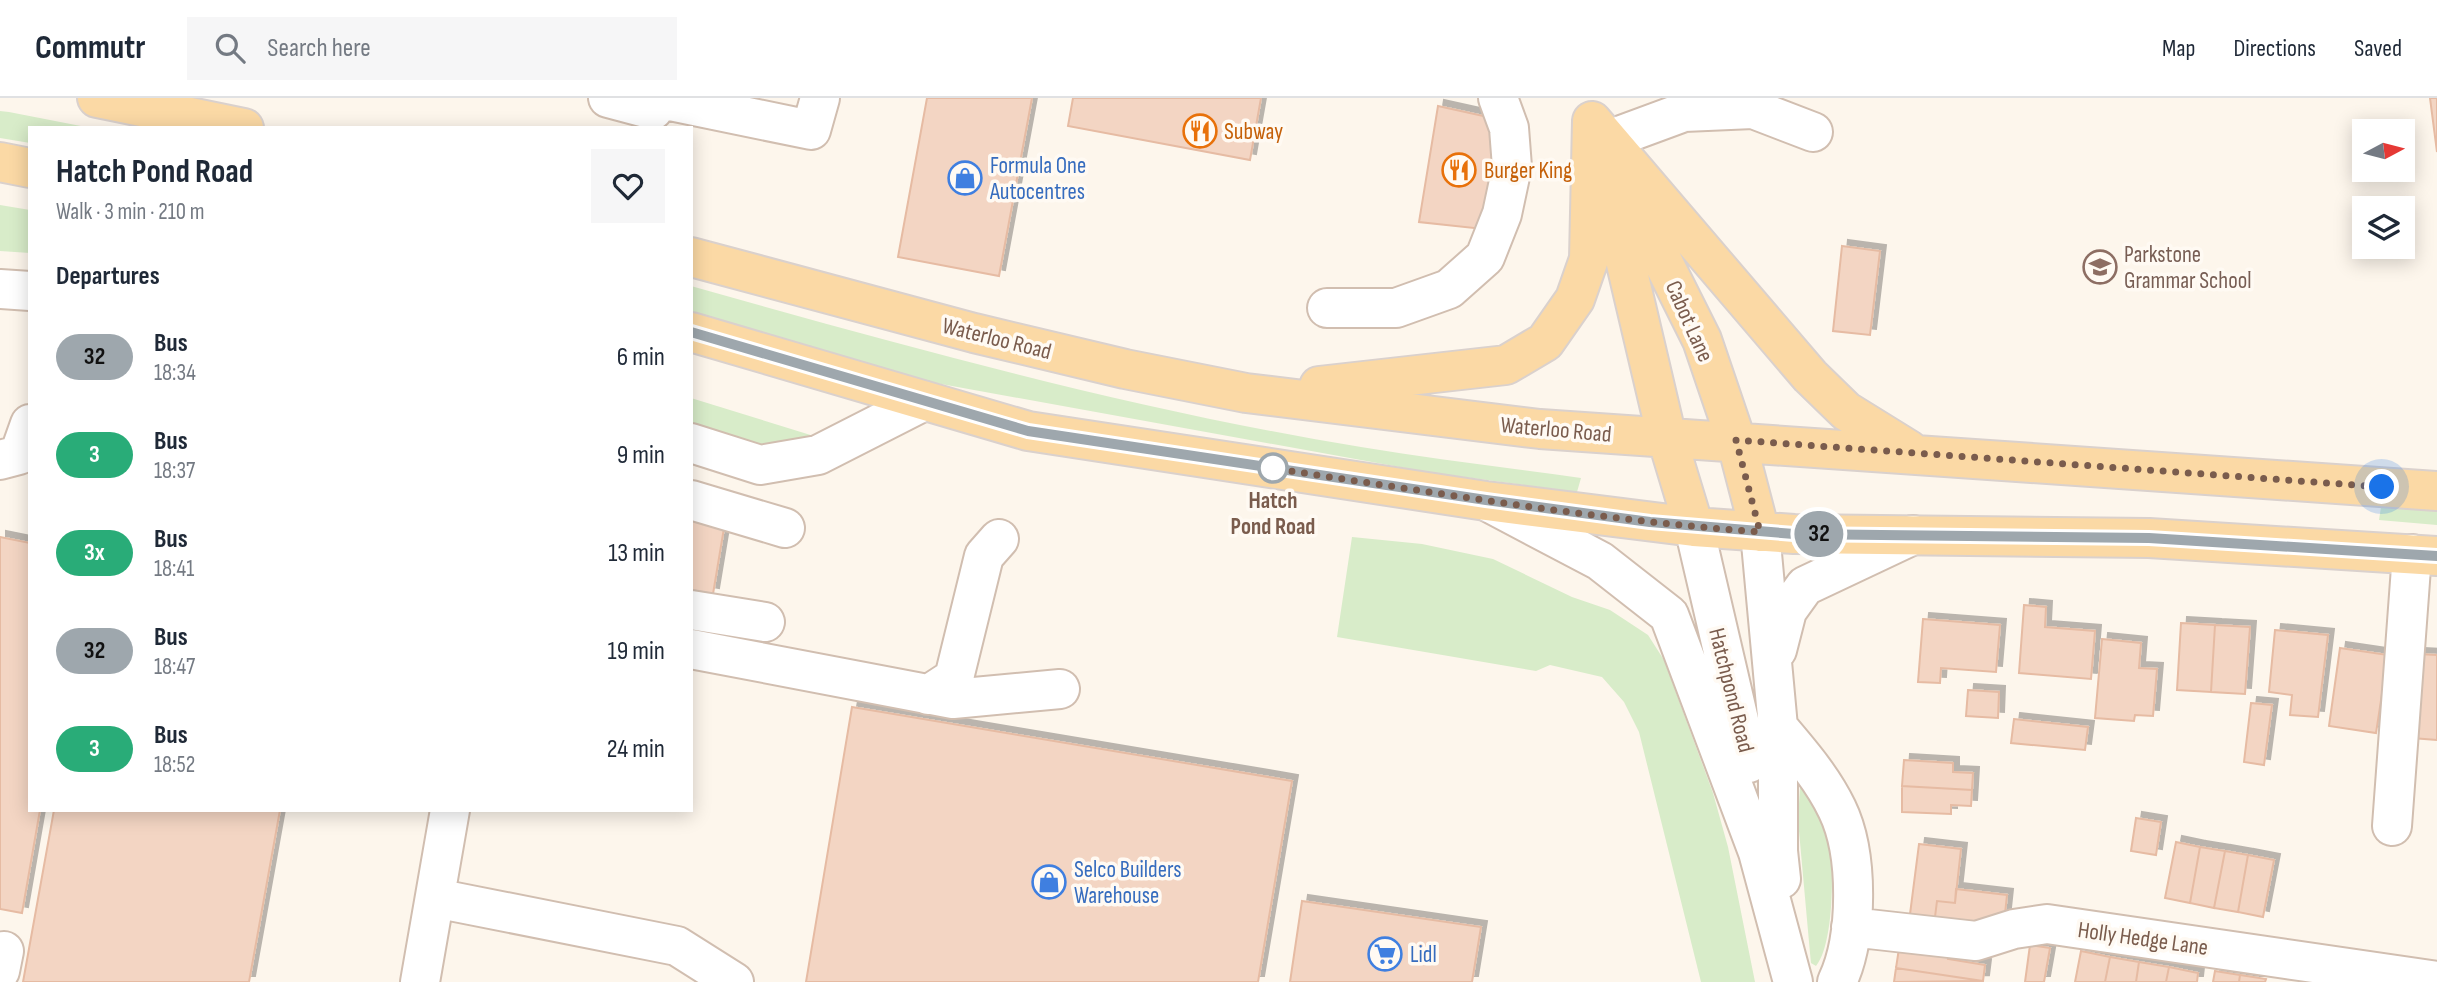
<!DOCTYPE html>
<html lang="en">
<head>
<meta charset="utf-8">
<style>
	body { margin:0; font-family:"Sofia Sans Condensed",sans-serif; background:#f6f6f7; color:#1f2937; height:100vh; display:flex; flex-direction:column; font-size:26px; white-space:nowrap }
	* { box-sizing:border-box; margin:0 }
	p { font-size:23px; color:#747a83 }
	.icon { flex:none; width:38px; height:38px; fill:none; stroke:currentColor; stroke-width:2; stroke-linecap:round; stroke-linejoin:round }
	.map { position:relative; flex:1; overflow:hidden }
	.drawer { position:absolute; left:28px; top:28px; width:665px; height:686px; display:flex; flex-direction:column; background:#fff; border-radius:0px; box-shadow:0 4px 18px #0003 }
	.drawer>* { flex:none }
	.badge { padding:0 14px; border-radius:23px; font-size:24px; line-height:46px }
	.needle { width:46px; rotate:83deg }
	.tools { position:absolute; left:2352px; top:21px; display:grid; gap:14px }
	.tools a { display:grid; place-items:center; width:63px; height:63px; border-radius:0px; background:#fff; box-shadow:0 4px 18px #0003; font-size:35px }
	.you { position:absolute; width:35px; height:35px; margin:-18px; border:5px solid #fff; border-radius:50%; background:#1a73e8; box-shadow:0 0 0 10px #1a73e833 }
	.map>.badge { position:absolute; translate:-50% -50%; box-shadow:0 0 0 4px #fff }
	h2 { padding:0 28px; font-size:26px; line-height:63px }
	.round { display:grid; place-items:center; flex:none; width:74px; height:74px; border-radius:0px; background:#f6f6f7 }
	.head { display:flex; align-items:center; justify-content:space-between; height:119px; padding:0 28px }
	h1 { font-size:33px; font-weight:700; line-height:52px }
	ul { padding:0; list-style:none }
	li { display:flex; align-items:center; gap:21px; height:98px; padding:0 28px }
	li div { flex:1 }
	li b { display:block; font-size:26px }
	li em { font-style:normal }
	li .badge { min-width:77px; font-weight:700; text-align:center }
	header { display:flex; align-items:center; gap:42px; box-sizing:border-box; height:98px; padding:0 35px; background:#fff; border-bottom:2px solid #e0e1e3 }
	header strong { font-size:33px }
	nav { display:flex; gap:38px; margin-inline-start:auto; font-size:24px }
	.search { width:490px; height:63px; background:#f6f6f7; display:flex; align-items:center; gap:18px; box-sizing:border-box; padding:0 24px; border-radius:0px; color:#747a83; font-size:26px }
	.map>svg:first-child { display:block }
	.green { fill:#d8ecc9 }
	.building { fill:#f3d5c3; stroke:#e6bba3; stroke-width:2; filter:url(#shadow) }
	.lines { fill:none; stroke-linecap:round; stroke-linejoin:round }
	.minor-casing { stroke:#d1beb0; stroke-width:42 }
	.major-casing { stroke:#dad1cd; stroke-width:42 }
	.minor { stroke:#fff; stroke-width:38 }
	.major { stroke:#fbd9a5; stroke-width:38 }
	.line-casing { stroke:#fff; stroke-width:16 }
	.line { stroke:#9ea7ad; stroke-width:10 }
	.walk { stroke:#7a5c4d; stroke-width:7; stroke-dasharray:0 12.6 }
	.stop-dot { fill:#fff; stroke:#9ea7ad; stroke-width:3.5 }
	.labels { text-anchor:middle; stroke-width:7; stroke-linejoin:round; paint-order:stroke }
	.food-label { font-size:23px; fill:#c56008; stroke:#fffaf3; text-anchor:start }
	.shop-label { font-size:23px; fill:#366cbe; stroke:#fffaf3; text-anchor:start }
	.education-label { font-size:23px; fill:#785e54; stroke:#fffaf3; text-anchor:start }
	.street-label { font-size:23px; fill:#7a5c4d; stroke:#fffaf3 }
	.stop-label { font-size:23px; font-weight:bold; fill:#7a5c4d; stroke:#fffaf3 }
</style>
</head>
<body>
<header>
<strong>Commutr</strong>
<div class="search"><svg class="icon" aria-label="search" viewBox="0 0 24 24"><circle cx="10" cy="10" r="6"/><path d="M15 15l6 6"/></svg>Search here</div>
<nav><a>Map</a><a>Directions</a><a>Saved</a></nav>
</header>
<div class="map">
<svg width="2437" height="884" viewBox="0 0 2437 884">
	<defs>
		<filter id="shadow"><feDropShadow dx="6" dy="-6" stdDeviation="0" flood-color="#0004"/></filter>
	</defs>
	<rect width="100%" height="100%" fill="#fdf6ec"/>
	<path class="green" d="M0 13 9 14 91 30H30V45L0 40Z
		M0 107 30 112V155L0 153Z
		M691 188C912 250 1134 312 1361 349 1434 361 1508 370 1581 380L1577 394 1427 374 919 282 691 214Z
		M691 300 817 339 769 357 691 333Z
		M2381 409 2437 413V427L2379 422Z
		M1352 439 1422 446 1493 461 1572 499 1610 512 1648 537 1664 562 1713 695 1728 749 1755 884H1701L1639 634 1624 604 1602 579 1550 567 1536 573 1337 539Z
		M1811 688C1818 708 1827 730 1830 750 1834 776 1833 848 1816 868L1811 865 1810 855 1798 722 1800 689Z"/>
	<path class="building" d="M927 0H1032L999 178 898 159Z
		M1073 0H1261L1250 62 1068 28Z
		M2430 0H2437V54Z
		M1438 8 1497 21 1483 131 1419 124Z
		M1842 148 1880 153 1870 237 1833 233Z
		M691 418 725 424 713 496 691 492Z
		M0 439 30 445V712H40L22 815 0 811Z
		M2024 507 2046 509 2045 529 2095 533 2091 581 2019 575Z
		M1923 521 2000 527 1996 574 1941 570 1940 585 1918 584Z
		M2181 525 2215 527 2211 594 2177 592Z
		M2215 527 2250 529 2245 596 2211 594Z
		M2275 532 2328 537 2318 619 2290 617 2292 597 2269 594Z
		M2102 541 2141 545 2139 570 2157 571 2153 618 2135 617 2134 623 2095 620Z
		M2340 550 2388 557 2376 635 2329 628Z
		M2418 556 2437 557V642L2412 640Z
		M1968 592 1999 594 1998 620 1966 618Z
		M2251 605 2272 607 2264 667 2244 664Z
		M852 609 1292 683 1258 884H806Z
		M2014 621 2088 629 2085 652 2011 645Z
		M1904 662 1953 665V674L1973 675 1972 692 1902 688Z
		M1902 688 1972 692 1971 708 1951 707V716L1902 714Z
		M54 712H280L249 884H23Z
		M2136 720 2161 724 2156 757 2131 753Z
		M2176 744 2200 749 2190 805 2165 800Z
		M1919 746 1961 751 1955 805 1937 803 1934 827 1909 824Z
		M2200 749 2225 753 2214 810 2190 805Z
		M2225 753 2248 757 2238 814 2214 810Z
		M2248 757 2274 762 2263 819 2238 814Z
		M1956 791 2007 797 2004 825 1934 827 1937 803 1955 805Z
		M1302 803 1481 829 1472 884H1290Z
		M1900 844 1949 852 1948 861 1985 867 1983 883 1896 870Z
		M2030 847 2050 850 2044 884H2025Z
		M2081 853 2110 859 2105 884H2075Z
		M2110 859 2139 864 2136 884H2105Z
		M2139 864 2169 869 2166 884H2136Z
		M2169 869 2198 875 2197 884H2166Z
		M1896 870 1983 883 1894 884Z
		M2215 873 2240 877 2239 884H2213Z
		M2240 877 2266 881 2265 884H2239Z"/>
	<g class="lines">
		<defs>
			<path id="minor" d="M608 0 653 12 661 0
				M660 1 811 32 820 0
				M1608 42 1684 14 1753 11 1813 34
				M0 191 30 193
				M1327 210H1396L1449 191 1485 159 1502 116 1512 69 1509 30 1498 0
				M691 345 760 367 818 357 924 303
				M0 362 19 357 30 326
				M691 402 785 430
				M1490 405 1600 463 1669 517 1758 754 1793 884
				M1694 429 1749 665
				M1760 434 1778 629V753L1781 781
				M691 512 765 524
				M691 551 953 601 1060 591
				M1777 552 1787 513 1805 488 1913 437
				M928 597 954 580 984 458 999 441
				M1778 629C1800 655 1822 680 1837 711 1859 756 1858 840 1837 884
				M2392 728 2412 456
				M435 800 677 848 734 884
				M1851 829 1976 843 2014 831 2047 826 2437 883
				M0 873 4 853
				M420 884 450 712"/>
			<path id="major" d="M97 0 244 30
				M1592 23 1810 278 1846 313 1909 352
				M0 64 30 70
				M1620 78 1702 242 1736 342 1760 434
				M1607 85 1667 340 1694 429
				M691 159 974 235 1125 271 1246 295 1540 331 2437 393
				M691 234 1028 333 1486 403 1694 429 1794 436 2149 440 2437 458
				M1319 288 1506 267 1545 244 1575 201 1589 161 1592 23"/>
		</defs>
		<use href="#minor" class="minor-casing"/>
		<use href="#major" class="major-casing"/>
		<use href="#minor" class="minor"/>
		<use href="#major" class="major"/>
	</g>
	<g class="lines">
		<defs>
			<path id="line" d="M691 234 1028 333 1486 402 1650 424 1794 436 2149 440 2437 458"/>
		</defs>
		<use href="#line" class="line-casing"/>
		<use href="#line" class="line"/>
		<path class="walk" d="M1273 370H1270C1433 394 1596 422 1760 434L1736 342 2382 389"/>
	</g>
	<defs>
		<symbol id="restaurant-ring" viewBox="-11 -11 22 22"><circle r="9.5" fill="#fffaf3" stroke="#e8710a" stroke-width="1.5"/><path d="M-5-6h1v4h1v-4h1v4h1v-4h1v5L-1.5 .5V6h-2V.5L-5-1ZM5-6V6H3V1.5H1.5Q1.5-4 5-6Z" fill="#e8710a"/></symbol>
		<symbol id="shop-ring" viewBox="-11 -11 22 22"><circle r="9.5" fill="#fffaf3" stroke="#3f7fe0" stroke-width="1.5"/><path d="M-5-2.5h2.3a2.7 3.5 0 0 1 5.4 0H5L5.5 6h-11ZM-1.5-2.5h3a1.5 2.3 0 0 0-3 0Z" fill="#3f7fe0"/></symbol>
		<symbol id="school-ring" viewBox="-11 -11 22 22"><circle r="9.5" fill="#fffaf3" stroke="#8d6e63" stroke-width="1.5"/><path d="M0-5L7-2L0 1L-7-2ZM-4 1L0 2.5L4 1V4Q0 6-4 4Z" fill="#8d6e63"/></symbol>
		<symbol id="supermarket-ring" viewBox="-11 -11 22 22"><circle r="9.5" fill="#fffaf3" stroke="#3f7fe0" stroke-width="1.5"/><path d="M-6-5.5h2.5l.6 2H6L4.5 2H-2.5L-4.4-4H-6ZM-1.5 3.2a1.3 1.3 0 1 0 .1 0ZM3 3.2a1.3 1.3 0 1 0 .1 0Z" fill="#3f7fe0"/></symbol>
	</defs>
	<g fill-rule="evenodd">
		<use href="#restaurant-ring" x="1181" y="14" width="38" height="38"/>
		<use href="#restaurant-ring" x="1440" y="53" width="38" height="38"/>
		<use href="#shop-ring" x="946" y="61" width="38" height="38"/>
		<use href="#school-ring" x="2081" y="150" width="38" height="38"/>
		<use href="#shop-ring" x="1030" y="765" width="38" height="38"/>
		<use href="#supermarket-ring" x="1366" y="837" width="38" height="38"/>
	</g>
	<circle class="stop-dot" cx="1273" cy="370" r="14"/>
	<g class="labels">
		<g class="food-label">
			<text x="1224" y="41">Subway</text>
			<text x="1484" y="80">Burger King</text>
		</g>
		<g class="shop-label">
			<text x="990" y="75">Formula One<tspan x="990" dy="26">Autocentres</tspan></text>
			<text x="1074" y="779">Selco Builders<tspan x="1074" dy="26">Warehouse</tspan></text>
			<text x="1410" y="864">Lidl</text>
		</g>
		<g class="education-label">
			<text x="2124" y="164">Parkstone<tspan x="2124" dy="26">Grammar School</tspan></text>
		</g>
		<g class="street-label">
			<text transform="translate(1690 223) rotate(66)" y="8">Cabot Lane</text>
			<text transform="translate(997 240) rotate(14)" y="8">Waterloo Road</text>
			<text transform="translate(1556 331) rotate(5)" y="8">Waterloo Road</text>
			<text transform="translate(1732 592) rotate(76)" y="8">Hatchpond Road</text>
			<text transform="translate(2143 840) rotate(8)" y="8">Holly Hedge Lane</text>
		</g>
		<g class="stop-label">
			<text x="1273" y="410">Hatch<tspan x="1273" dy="26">Pond Road</tspan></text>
		</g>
	</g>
</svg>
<div class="tools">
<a><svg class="needle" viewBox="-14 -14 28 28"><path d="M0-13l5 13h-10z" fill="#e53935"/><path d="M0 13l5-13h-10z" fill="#747a83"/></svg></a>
<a><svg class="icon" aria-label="layers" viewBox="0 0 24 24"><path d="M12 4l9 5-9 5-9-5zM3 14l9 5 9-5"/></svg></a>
</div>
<div class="you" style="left:2382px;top:389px"></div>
<b class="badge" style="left:1819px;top:436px;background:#9ea7ad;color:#111">32</b>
<section class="drawer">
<div class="head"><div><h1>Hatch Pond Road</h1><p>Walk · 3 min · 210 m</p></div><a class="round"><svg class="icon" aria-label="heart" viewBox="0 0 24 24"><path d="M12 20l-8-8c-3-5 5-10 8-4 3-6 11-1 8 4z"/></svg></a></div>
<h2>Departures</h2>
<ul>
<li><span class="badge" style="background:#9ea7ad;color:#111">32</span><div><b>Bus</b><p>18:34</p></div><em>6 min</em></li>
<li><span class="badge" style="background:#29ac78;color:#fff">3</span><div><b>Bus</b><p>18:37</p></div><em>9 min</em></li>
<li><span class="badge" style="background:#29ac78;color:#fff">3x</span><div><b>Bus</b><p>18:41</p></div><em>13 min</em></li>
<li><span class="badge" style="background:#9ea7ad;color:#111">32</span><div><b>Bus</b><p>18:47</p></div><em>19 min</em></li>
<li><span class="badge" style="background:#29ac78;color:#fff">3</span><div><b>Bus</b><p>18:52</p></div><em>24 min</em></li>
</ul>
</section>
</div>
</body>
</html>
